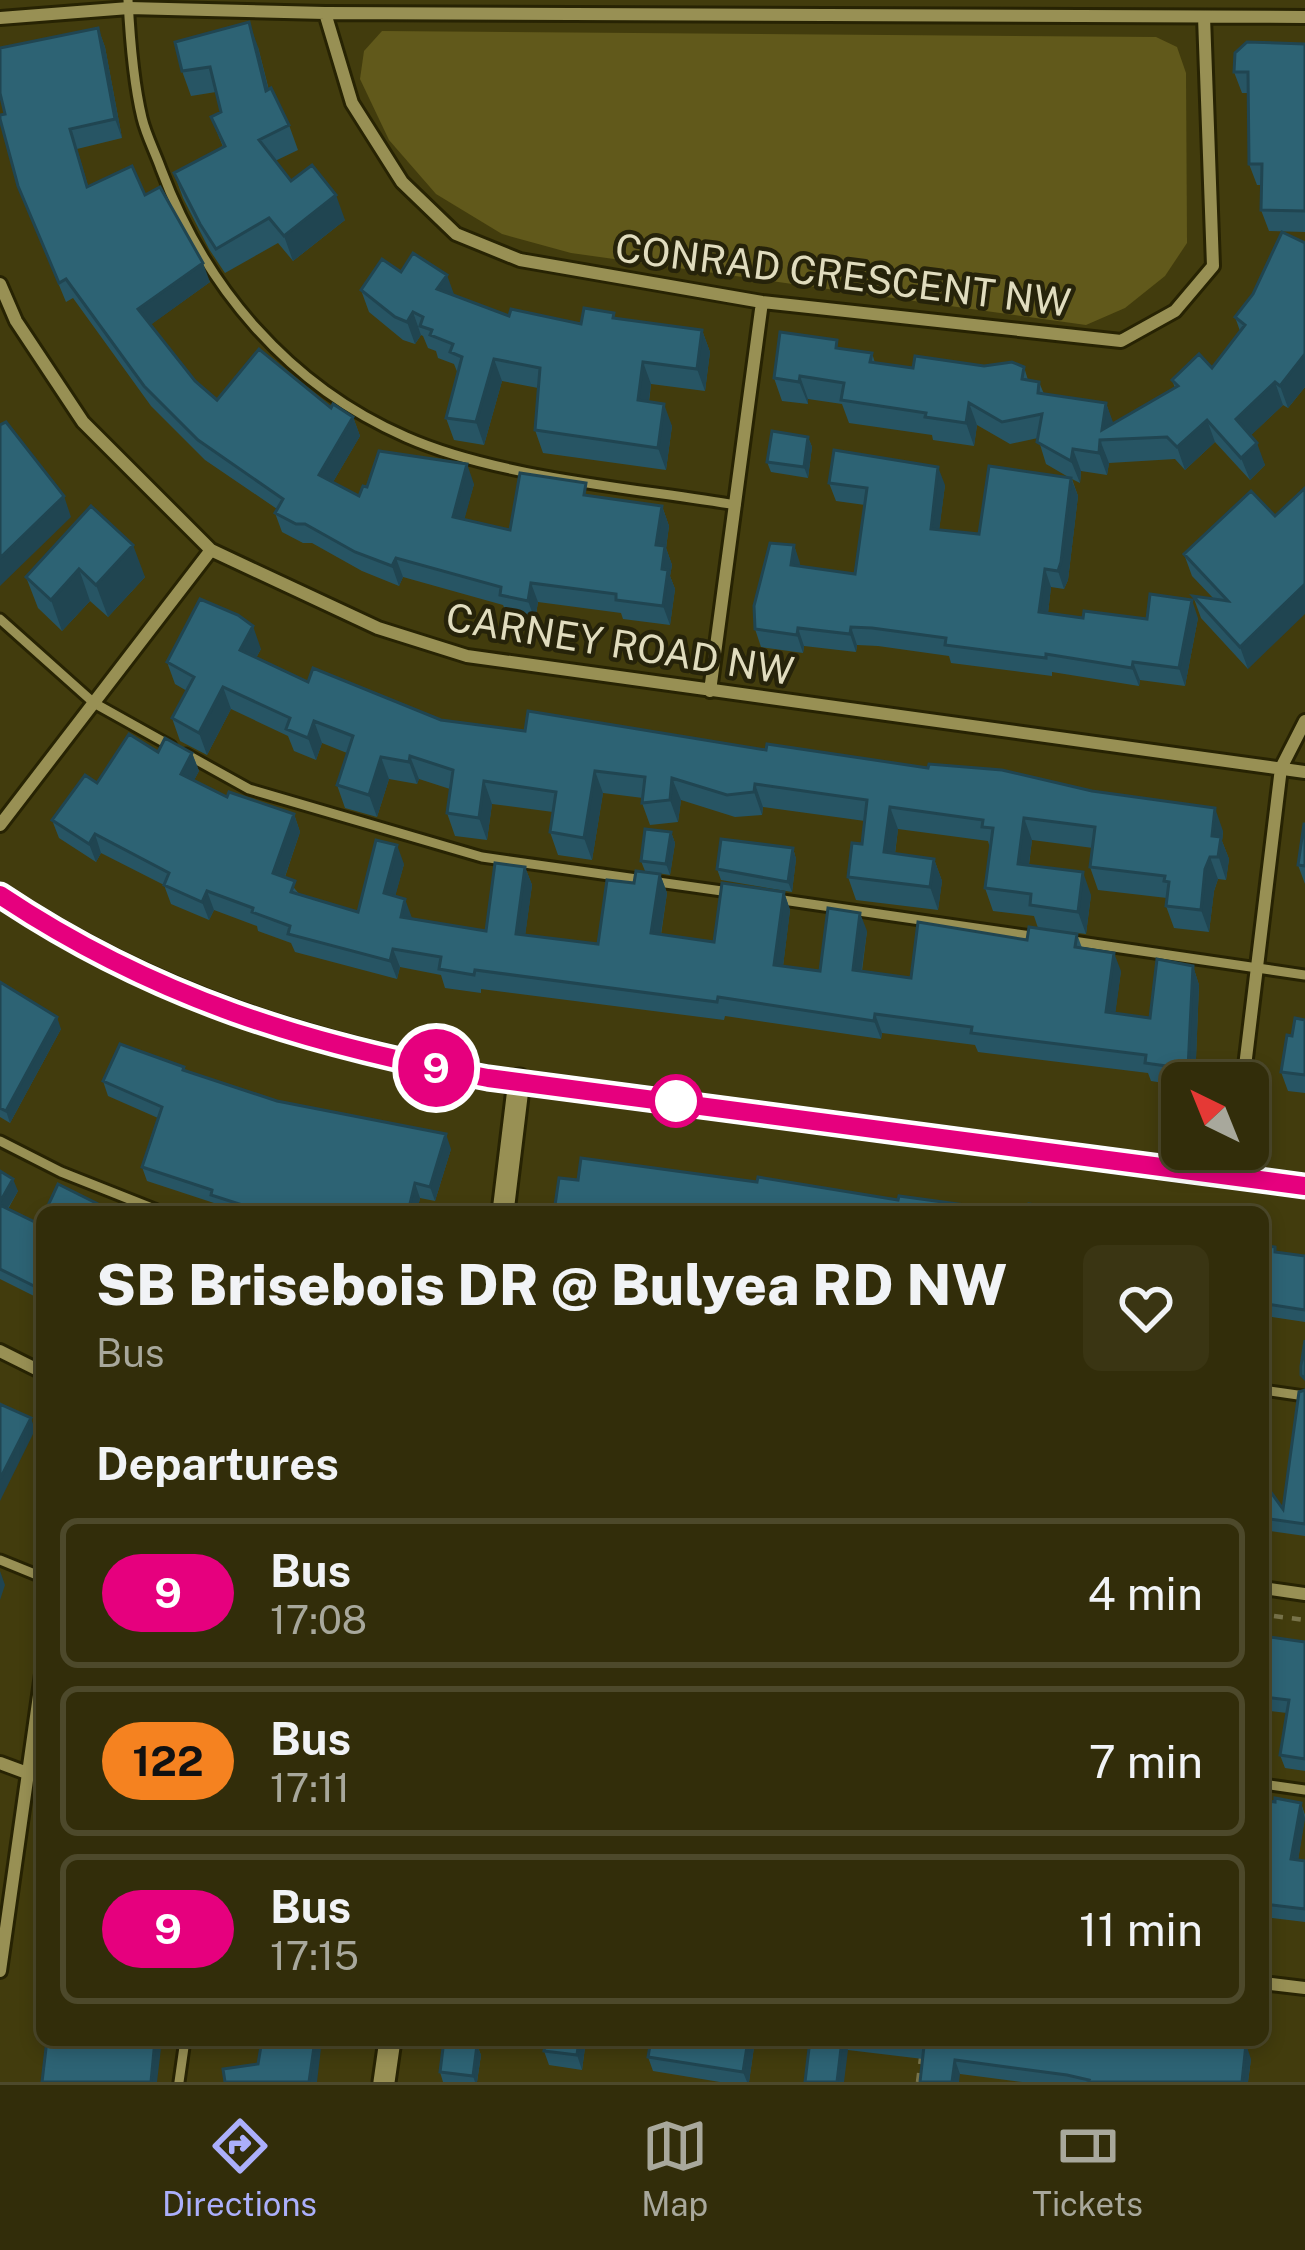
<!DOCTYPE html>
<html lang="en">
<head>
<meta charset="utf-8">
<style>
	body { margin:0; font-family:"Public Sans",sans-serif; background:#3a3513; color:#f1f3f6; height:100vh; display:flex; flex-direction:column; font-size:45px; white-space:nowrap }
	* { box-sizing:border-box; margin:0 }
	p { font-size:39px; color:#a8a89c }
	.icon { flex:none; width:66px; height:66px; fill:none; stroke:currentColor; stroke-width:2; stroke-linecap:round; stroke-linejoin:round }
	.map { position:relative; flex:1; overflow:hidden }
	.side { position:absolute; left:36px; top:1206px; width:1233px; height:840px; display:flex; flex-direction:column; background:#322d0a; border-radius:18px; box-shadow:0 6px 18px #0003,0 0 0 3px #4d492b }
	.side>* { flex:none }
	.badge { padding:0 24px; border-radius:39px; font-size:42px; line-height:78px }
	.needle { width:78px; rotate:317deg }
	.controls { position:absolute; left:1161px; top:1062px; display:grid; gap:24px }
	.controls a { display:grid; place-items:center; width:108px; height:108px; border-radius:18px; background:#322d0a; box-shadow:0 6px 18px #0003,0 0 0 3px #4d492b; font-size:60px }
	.map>.badge { position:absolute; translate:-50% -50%; box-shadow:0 0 0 6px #fff }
	h2 { padding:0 60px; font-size:45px; line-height:108px }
	.round { display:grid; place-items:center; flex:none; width:126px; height:126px; border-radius:18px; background:#3a3513 }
	.head { display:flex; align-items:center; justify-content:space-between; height:204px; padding:0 60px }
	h1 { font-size:57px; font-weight:800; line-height:90px }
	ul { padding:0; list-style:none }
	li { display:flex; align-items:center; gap:36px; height:150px; margin:0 24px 18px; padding:0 36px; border:6px solid #4d492b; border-radius:18px }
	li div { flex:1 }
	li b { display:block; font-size:45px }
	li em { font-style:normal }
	li .badge { min-width:132px; font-weight:700; text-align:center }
	.tab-bar { display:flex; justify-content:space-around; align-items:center; height:168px; border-top:3px solid #4d492b; background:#322d0a; font-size:33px; color:#a8a89c }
	.tab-bar a { display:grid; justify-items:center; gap:6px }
	.tab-bar .current { color:#abaffb }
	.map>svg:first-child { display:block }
	.green { fill:#61591b }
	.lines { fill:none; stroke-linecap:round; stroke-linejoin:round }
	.service-casing { stroke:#272303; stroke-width:15 }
	.minor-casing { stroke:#272303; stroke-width:18 }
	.tertiary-casing { stroke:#272303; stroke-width:27 }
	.path { stroke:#78734a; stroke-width:4.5; stroke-dasharray:9 9; stroke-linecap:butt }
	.service { stroke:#989054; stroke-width:9 }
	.minor { stroke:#989054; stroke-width:12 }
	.tertiary { stroke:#989054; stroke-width:21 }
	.wall { fill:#275564 }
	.shaded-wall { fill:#204551 }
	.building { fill:#2d6374; stroke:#204551; stroke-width:3 }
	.line-casing { stroke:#fff; stroke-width:27 }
	.line { stroke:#e6007e; stroke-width:18 }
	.stop-dot { fill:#fff; stroke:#e6007e; stroke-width:6 }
	.labels { text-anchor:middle; stroke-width:9; stroke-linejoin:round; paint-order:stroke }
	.street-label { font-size:39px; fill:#e0dcbe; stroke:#26230a }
</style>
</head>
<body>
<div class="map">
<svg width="1305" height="2082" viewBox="0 0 1305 2082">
	<rect width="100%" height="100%" fill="#423c0d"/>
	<path class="green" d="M382 31 1156 37 1177 47 1186 73 1187 243 1165 276 1125 308 1086 325 571 253 502 234 436 194 389 140 360 79 364 51Z"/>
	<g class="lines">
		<defs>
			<path id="service" d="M128 0C130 38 133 81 142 118 146 135 155 152 161 169 205 287 289 386 406 437 499 478 635 488 736 505
				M0 619 94 703 171 746
				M186 754 249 789 482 857 729 892
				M776 899 1038 937
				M1073 941 1305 975
				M0 1141 61 1172 162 1212
				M1263 1390 1305 1396
				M0 1560 42 1577
				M1263 1784 1305 1790
				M179 2082 185 2040"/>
			<path id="minor" d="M325 13 352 103 402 182 456 234 520 260 762 302 1121 341 1175 311 1213 266 1204 17
				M0 18 129 8 325 13 1305 17
				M0 284 16 321 83 422 211 550 378 628 467 656 1305 772
				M710 691 762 302
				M0 825 211 550
				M1243 1083 1281 768 1305 721
				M1231 1176 1235 1149
				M0 1351 42 1372
				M1263 1588 1305 1594
				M0 1763 27 1773
				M0 1971 42 1674
				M1263 1983 1305 1988"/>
			<path id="tertiary" d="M0 895C152 996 310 1045 488 1078L1305 1186
				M503 1212 519 1080
				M384 2082 390 2040"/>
		</defs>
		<use href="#service" class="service-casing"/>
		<use href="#minor" class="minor-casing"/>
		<use href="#tertiary" class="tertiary-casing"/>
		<path class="path" d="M1274 1616 1305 1620
			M918 2082 921 2058"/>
		<use href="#service" class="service"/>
		<use href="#minor" class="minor"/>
		<use href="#tertiary" class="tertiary"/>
	</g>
	<path class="wall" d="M98 28 105 47 122 138 77 149 88 186 145 195 210 282 150 325 195 381 217 400 331 408 353 417 360 436 333 482 359 496 367 487 474 484 464 519 510 530 590 496 662 506 669 526 666 548 672 565 670 576 675 589 670 625 623 619 621 613 538 602 535 620 507 614 503 605 403 577 399 586 362 571 312 543H303L282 532 275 513 277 509 205 460 151 406 73 298 66 302 18 186 5 114Z
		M1305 44V232L1269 231 1261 210V185H1257L1249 164 1248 93H1242L1234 72Z
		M258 47 269 90 289 125 298 150 275 161 291 181 345 220 293 261 278 243 225 273 209 249 183 198 174 173 223 147 211 117 221 112 216 92 191 96 182 71Z
		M1305 243V387L1288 408 1283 405 1250 436 1265 465 1250 480 1215 442 1185 470 1175 459 1109 463 1107 475 1081 471 1080 483 1072 479 1078 496 1068 580 1064 589 1051 587 1048 613 1083 618H1198L1185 686 1140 680 1139 686 1052 672V676L951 663 949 656 878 646 857 645 856 652 804 646 803 653 761 647 755 629 794 545 800 566 855 574 865 505 836 501 829 483 945 485 939 530 979 534 1070 478 1046 464 1038 438 1010 444 977 425 974 446 933 440 932 435 849 423 842 404 808 399V404L782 401 774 378 840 348 872 353 875 363 913 368 1024 367 1028 380 1039 382 1044 394 1106 403 1113 424 1175 388 1172 380 1212 368 1240 331 1235 317Z
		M361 290 455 296 509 316 581 324 616 319 702 330 710 352 705 391 651 384 649 402 672 426 666 470 543 453 535 430 538 388 502 381 484 445 454 440 446 418 458 374 454 364 438 358 436 351 428 348 423 336 421 335 415 344 403 340 369 312Z
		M808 437 812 447 808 478 771 472 767 462Z
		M91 506 145 577 108 617 90 601 62 631 38 608 26 577Z
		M1275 516 1248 669 1201 618 1193 596 1214 599 1192 576 1184 554Z
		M261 649 256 658 308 682 441 720 1223 831 1222 841 1229 859 1226 880 1218 879 1214 891 1209 932 1174 928 1166 906 1167 898 1098 890 1090 867 1093 848 1032 840 1029 865 1091 895 1086 934 1038 928 1034 916 993 911 985 888 990 848 988 841 898 829 895 854 934 859 942 881 938 910 856 900 848 877 862 844 865 821 763 807 762 815 735 817 681 800 678 822 650 825 642 803 643 798 603 793 592 860 558 855 550 832 553 812 492 804 487 840 455 836 447 813 450 789 419 779 417 784 389 779 377 817 345 808 337 785 347 753 322 743 316 760 294 751 288 736 231 709 207 755 180 741 172 718 187 691 175 684 167 662Z
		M158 752 192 753 199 771 194 780 227 797 294 814 300 832 285 877 300 895 358 912 404 864 395 896 412 919 486 931 525 867 532 885 525 935 598 944 634 883 660 874 667 893 661 935 714 942 784 892 790 910 783 966 820 971 867 931 862 971 911 978 1027 940 1077 934 1082 948 1121 971 1115 1013 1150 1018 1193 966 1199 985 1195 1083H1182V1086L1151 1081 1148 1073 978 1052 975 1045 882 1033 881 1039 725 1016 724 1020 481 989V993L445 988 441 975 400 967 397 979 295 952 291 943 258 931 257 926 214 910 209 920 171 904 164 885 101 853 96 862 59 838 52 820 97 783Z
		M1305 824V884L1298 865Z
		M671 832 675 843 670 875 645 871 641 861Z
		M793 848 796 859 792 892 721 880 717 869Z
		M0 982 61 1029 10 1123 0 1117Z
		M1305 1020V1093L1288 1091 1281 1072 1292 1036Z
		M185 1071 277 1101 451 1149 435 1201 420 1198 417 1212H224L216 1209 214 1203 147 1181 142 1167 158 1118 108 1096 103 1081Z
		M0 1171 18 1191 8 1209 38 1298 0 1279Z
		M1263 1245 1277 1252 1305 1256V1322L1272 1317 1266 1367 1263 1366Z
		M1305 1390V1536L1263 1530V1481L1283 1509Z
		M1263 1636 1305 1642V1771L1285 1768 1280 1755 1287 1713 1263 1710Z
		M1263 1800 1301 1803 1305 1815 1298 1860 1305 1861V1922L1263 1917Z
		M546 2040H586L582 2070 549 2065 544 2051Z
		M651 2040H755L749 2082H720L653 2071 648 2057Z
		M810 2040H1214L1251 2059 1248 2082H1022L960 2074 923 2059 848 2050Z
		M477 2045 481 2055 477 2082H443L440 2072Z"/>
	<path class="shaded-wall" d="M249 22 258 47 275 116 266 91Z
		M98 28 105 47 122 138 115 119Z
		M336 195 345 220 293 261 284 236Z
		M203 263 210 282 145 329 138 309Z
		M447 275 455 297 437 289Z
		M413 312 421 335 415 344 407 322Z
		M702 330 710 352 705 391 697 369Z
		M1305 354V387L1288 408 1280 386Z
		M494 359 502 381 484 445 476 422Z
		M643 362 651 384 646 422 638 400Z
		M800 376 808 399V404L799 382Z
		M1275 382 1283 405 1244 442 1236 419Z
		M969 403 977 425 974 446 966 423Z
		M1106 403 1114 425 1102 430Z
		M664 404 672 426 666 470 658 448Z
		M353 417 360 436 326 494 319 475Z
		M1207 420 1215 442 1185 470 1177 447Z
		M808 437 812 447 808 478 804 467Z
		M1100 440 1109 463 1107 475 1099 453Z
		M1257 443 1265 465 1250 480 1241 458Z
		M1073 449 1081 471 1080 483 1071 461Z
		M467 464 474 484 460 536 453 517Z
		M938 467 945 485 937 547 931 529Z
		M1071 478 1078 496 1068 580 1064 589 1058 571Z
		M64 496 71 517 0 586V558Z
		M662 506 669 526 666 548 672 565 670 576 675 589 670 625 663 606 656 545Z
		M133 545 145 577 108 617 96 585Z
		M794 545 800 563 797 583 791 565Z
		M396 558 403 577 399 586 392 566Z
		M79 569 90 601 62 631 51 600Z
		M1045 569 1051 587 1046 630 1039 612Z
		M531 583 538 602 535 620 528 601Z
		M1305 584V614L1248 669 1240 647Z
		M1192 600 1198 618 1185 686 1179 668Z
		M253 626 261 649 248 672 240 650Z
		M851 627 857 645 856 652 850 634Z
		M798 628 804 646 803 653 797 635Z
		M1133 662 1140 680 1139 686 1132 668Z
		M223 687 231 709 207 755 199 733Z
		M314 721 322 743 316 760 308 738Z
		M192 753 199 771 188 792 181 774Z
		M410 756 419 779 417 784 409 762Z
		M381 757 389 779 377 817 369 795Z
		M595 771 603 793 592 860 584 838Z
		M672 778 681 800 678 822 670 800Z
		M484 781 492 804 487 840 479 818Z
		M755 784 763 807 762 815 754 792Z
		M890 807 898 829 892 875 884 852Z
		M1215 808 1223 831 1222 841 1229 859 1226 880 1212 836Z
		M294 814 300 832 280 891 273 873Z
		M1024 818 1032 840 1026 886 1018 864Z
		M671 832 675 843 670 875 666 864Z
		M95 834 101 853 96 862 89 844Z
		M397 845 404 864 391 912 384 893Z
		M793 848 796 859 792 892 788 882Z
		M1210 857 1218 879 1214 891 1209 932 1201 910 1205 869Z
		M934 859 942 881 938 910 930 887Z
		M525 867 532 885 523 952 516 934Z
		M1083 872 1091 895 1086 934 1078 912Z
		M660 874 667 893 658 952 651 933Z
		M207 891 214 910 209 920 202 902Z
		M784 892 790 910 781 983 774 965Z
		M405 899 412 918 408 935 401 917Z
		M860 913 867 931 859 988 853 970Z
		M393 949 400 967 397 979 390 961Z
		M1114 953 1121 971 1113 1031 1106 1012Z
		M1193 966 1199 985 1195 1083H1193L1188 1069Z
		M875 1014 882 1033 881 1039 874 1021Z
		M57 1017 61 1029 10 1123 6 1111Z
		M446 1134 451 1149 435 1201 430 1187Z
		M13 1179 18 1191 3 1216 0 1202Z
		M415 1183 420 1198 417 1212H408Z
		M42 1268V1289L38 1298 34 1286Z
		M1267 1304 1272 1317 1266 1367 1263 1359V1341Z
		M31 1418 35 1430 0 1501V1479Z
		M0 1571 5 1585 0 1600Z
		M1301 1803 1305 1819 1296 1873 1291 1859Z
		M155 2040H162L157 2082H151Z
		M315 2040H322L317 2082H309Z
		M579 2040H586L582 2070 577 2055Z
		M748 2040H755L749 2082H747L743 2072Z
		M842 2040H844L848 2050 844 2082H837Z
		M1246 2044 1251 2059 1248 2082H1242Z
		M477 2045 481 2055 477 2082H475L473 2076Z
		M955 2060 960 2074 959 2082H952Z"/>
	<path class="building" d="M249 22 266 91 271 88 289 125 259 140 291 181 312 165 336 195 284 236 269 218 216 249 200 224 174 173 225 146 211 117 221 112 210 67 182 71 175 42Z
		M98 28 115 119 70 129 87 187 132 166 145 195 160 187 203 263 138 309 195 381 217 400 259 349 331 408 333 404 353 417 319 475 359 496 363 486 367 487 379 451 467 464 453 517 510 530 520 473 586 483 584 495 662 506 656 545 665 546 662 569 668 570 663 606 616 600V594L531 583 528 601 500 595 501 587 396 558 392 566 355 552 305 524H296L275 513 283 499 198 440 144 386 66 279 59 283 18 186 0 119V115L5 114 0 93V48Z
		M1247 42 1305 44V211L1261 210 1262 164H1249L1248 72H1234L1235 53Z
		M1282 232 1305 243V354L1280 386 1275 382 1236 419 1257 443 1241 458 1207 420 1177 447 1167 437 1100 440 1099 453 1073 449 1071 461 1037 442 1042 414 1002 422 969 403 966 423 925 417 926 413 841 400 844 383 800 376 799 382 774 378 780 332 837 340 836 348 872 353 870 362 913 368 915 356 984 366 1012 362 1024 367 1022 379 1039 382 1038 393 1106 403 1102 430 1178 386 1172 380 1199 354 1212 368 1245 325 1235 317 1253 294Z
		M413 253 447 275 437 289 509 316 511 309 581 324 584 308 614 313 613 318 702 330 697 369 643 362 638 400 664 404 658 448 535 430 540 368 494 359 476 422 446 418 462 357 450 352 453 344 430 335 432 330 420 326 423 317 413 312 407 322 395 317 361 290 382 259 401 272Z
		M6 422 64 496 0 558V425Z
		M772 431 808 437 804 467 767 462Z
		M834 450 938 467 931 529 979 534 989 466 1071 478 1061 562 1058 571 1045 569 1039 612 1083 618 1084 611 1147 619 1150 594 1192 600 1179 668 1133 662 1132 668 1046 654V658L945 645 946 638 872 628 851 627 850 634 798 628 797 635 755 629 754 606 770 543 794 545 791 565 855 574 867 488 829 483Z
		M1305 488V584L1240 647 1193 596 1228 601 1184 554 1251 491 1275 516Z
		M91 506 133 545 96 585 79 569 51 600 26 577Z
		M200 599 238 615 253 626 240 650 308 682 313 668 441 720 525 731 528 711 766 750 767 744 928 768 929 764 1002 770 1092 791 1215 808 1212 836 1221 837 1218 857H1210L1205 869 1201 910 1166 906 1169 882 1164 881 1165 876 1090 867 1095 827 1024 818 1018 864 1083 872 1078 912 1030 905 1031 894 985 888 993 828 982 827 983 820 890 807 884 852 934 859 930 887 848 877 852 843 862 844 867 800 755 784 754 792 727 795 672 778 670 800 642 803 645 777 595 771 584 838 550 832 556 792 484 781 479 818 447 813 453 770 410 756 409 762 381 757 369 795 337 785 353 736 314 721 308 738 286 729 290 718 223 687 199 733 172 718 194 677 167 662Z
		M129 734 158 752 165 738 192 753 181 774 227 797 229 792 294 814 273 873 295 881 291 892 358 912 376 840 397 845 384 893 405 899 401 917 486 931 495 863 525 867 516 934 598 944 607 880 634 883 636 871 660 874 651 933 714 942 722 883 784 892 774 965 820 971 828 908 860 913 853 970 911 978 918 922 1027 940 1029 927 1077 934 1075 947 1114 953 1106 1012 1150 1018 1157 959 1193 966 1188 1069 1145 1063 1146 1055 971 1033 972 1027 875 1014 874 1021 718 997 717 1002 475 970 474 975 439 969 441 957 393 949 390 961 288 934 290 926 252 912 253 908 207 891 202 902 164 885 169 873 95 834 89 844 52 820 85 775 97 783Z
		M1304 824H1305V866L1298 865Z
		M645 829 671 832 666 864 641 861Z
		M721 839 793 848 788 882 717 869Z
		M0 982 57 1017 6 1111 0 1108Z
		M1295 1018 1305 1020V1075L1281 1072 1287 1035 1292 1036Z
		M120 1044 184 1067 183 1070 277 1101 446 1134 430 1187 415 1183 408 1212H264L211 1195 212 1190 142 1167 162 1107 103 1081Z
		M581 1158 757 1182 758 1177 898 1200 899 1196 1016 1212H554L559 1178 578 1180Z
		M0 1171 13 1179 0 1202Z
		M58 1184 104 1207 100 1212H45Z
		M1029 1204 1057 1208V1212H1028Z
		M0 1205 39 1224 42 1218V1268L34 1286 0 1269Z
		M1263 1245 1275 1247V1252L1305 1256V1310L1267 1304 1263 1341Z
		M1305 1340V1379L1301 1375V1366Z
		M1305 1390V1524L1263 1518V1481L1283 1509 1299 1392Z
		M0 1404 31 1418 0 1479Z
		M1263 1636 1305 1642V1759L1280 1755 1289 1700 1263 1697Z
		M1275 1798 1301 1803 1291 1859 1305 1861V1909L1263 1904V1800L1275 1802Z
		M47 2040H155L151 2082H42Z
		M262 2040H315L309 2082H225L223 2069 258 2064Z
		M444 2040 477 2045 473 2076 440 2072Z
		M546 2040H579L577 2055 544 2051Z
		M651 2040H748L743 2072 648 2057Z
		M810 2040H842L837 2082H805Z
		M878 2040H1211L1246 2044 1242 2082H1088L1089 2080 1067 2075 955 2060 952 2082H920L924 2046Z"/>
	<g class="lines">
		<defs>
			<path id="line" d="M0 895C154 998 308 1045 488 1078L1305 1186"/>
		</defs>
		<use href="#line" class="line-casing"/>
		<use href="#line" class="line"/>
	</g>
	<circle class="stop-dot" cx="676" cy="1101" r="24"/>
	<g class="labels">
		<g class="street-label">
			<text transform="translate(843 275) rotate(7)" y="14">CONRAD CRESCENT NW</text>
			<text transform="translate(620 644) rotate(9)" y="14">CARNEY ROAD NW</text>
		</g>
	</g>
</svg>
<div class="controls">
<a><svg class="needle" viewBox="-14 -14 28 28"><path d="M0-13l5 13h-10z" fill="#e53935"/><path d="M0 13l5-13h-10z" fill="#a8a89c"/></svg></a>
</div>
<b class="badge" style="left:436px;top:1068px;background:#e6007e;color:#fff">9</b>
<section class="side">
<div class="head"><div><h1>SB Brisebois DR @ Bulyea RD NW</h1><p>Bus</p></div><a class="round"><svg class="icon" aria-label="heart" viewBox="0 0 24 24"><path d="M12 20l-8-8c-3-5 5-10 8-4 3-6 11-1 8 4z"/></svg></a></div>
<h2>Departures</h2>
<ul>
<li><span class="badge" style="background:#e6007e;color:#fff">9</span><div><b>Bus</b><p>17:08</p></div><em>4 min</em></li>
<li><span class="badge" style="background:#f58220;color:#111">122</span><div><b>Bus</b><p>17:11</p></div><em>7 min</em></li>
<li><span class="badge" style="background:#e6007e;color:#fff">9</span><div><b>Bus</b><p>17:15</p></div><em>11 min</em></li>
</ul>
</section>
</div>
<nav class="tab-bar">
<a class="current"><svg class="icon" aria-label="directions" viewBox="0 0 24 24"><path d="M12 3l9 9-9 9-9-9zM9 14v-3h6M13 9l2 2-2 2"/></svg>Directions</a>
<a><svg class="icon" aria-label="map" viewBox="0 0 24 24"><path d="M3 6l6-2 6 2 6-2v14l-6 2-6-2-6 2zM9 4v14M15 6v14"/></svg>Map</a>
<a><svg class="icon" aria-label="tickets" viewBox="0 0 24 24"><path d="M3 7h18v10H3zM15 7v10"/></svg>Tickets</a>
</nav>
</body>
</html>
